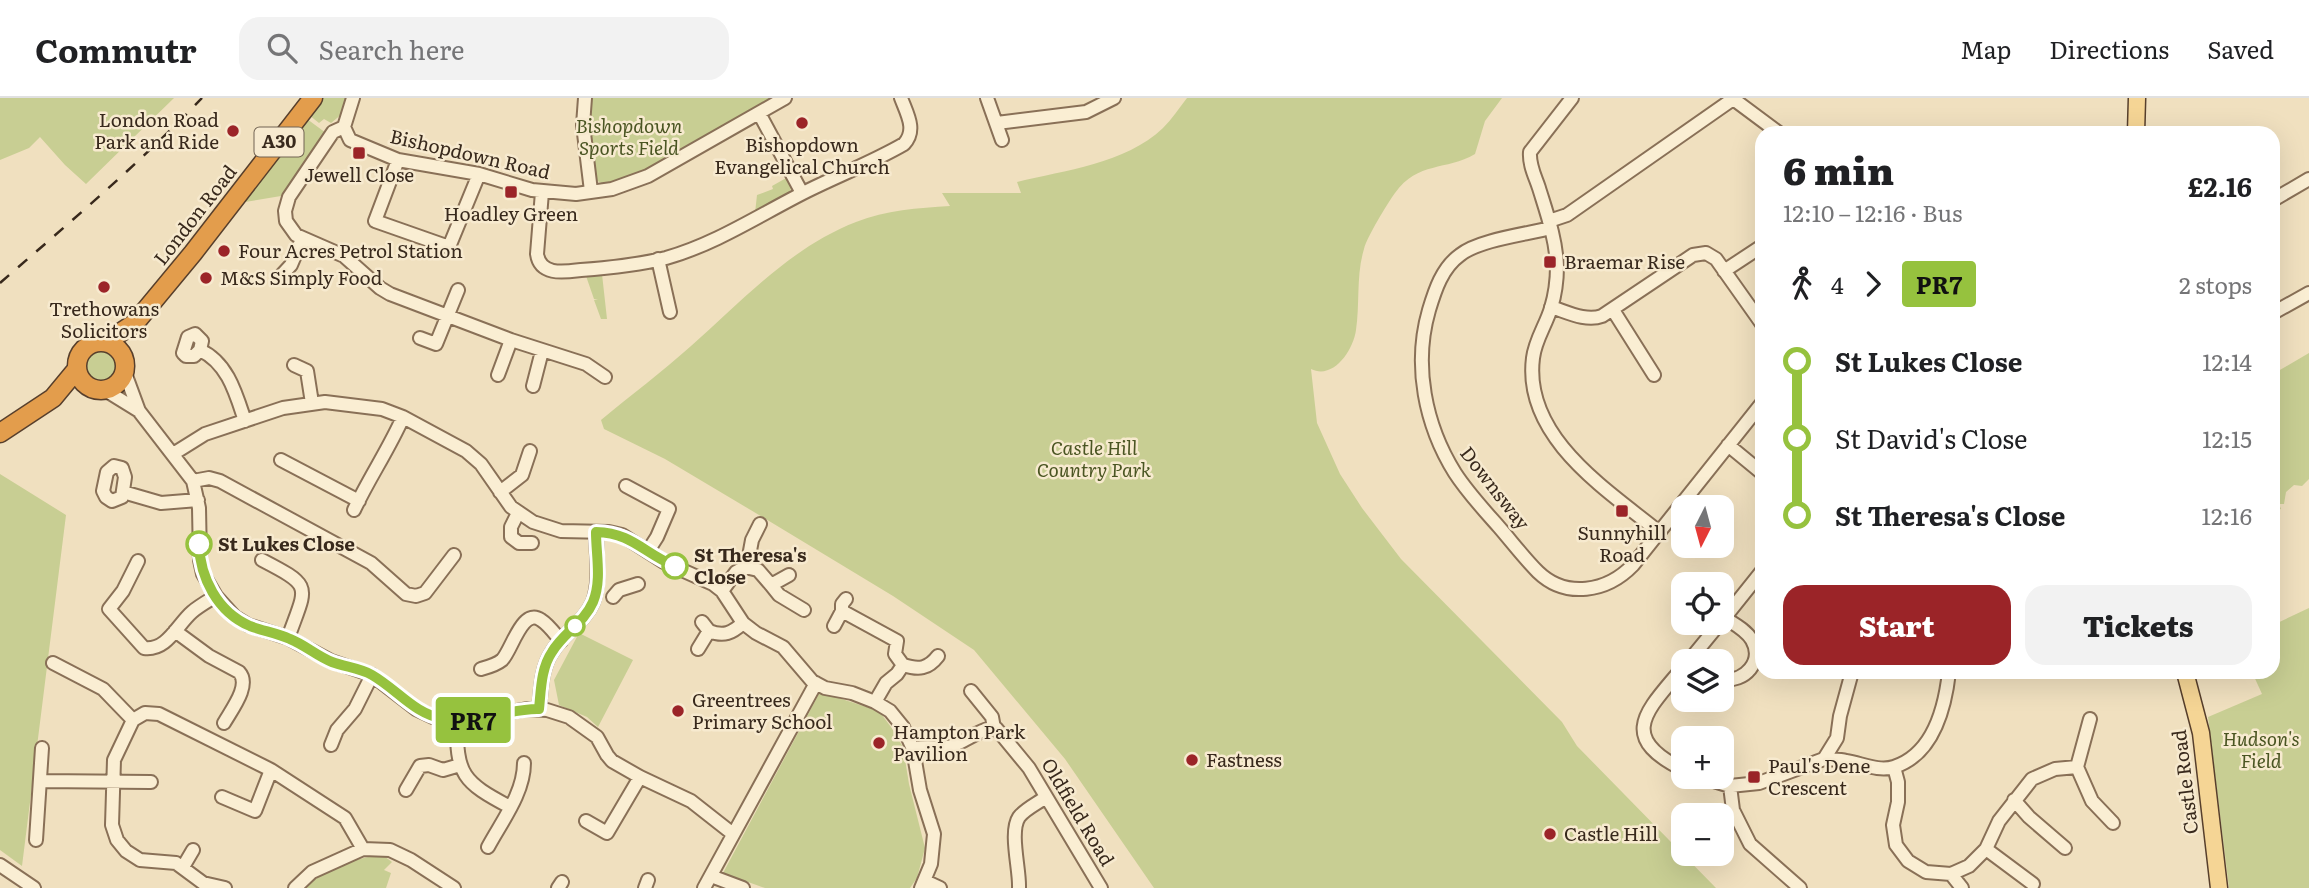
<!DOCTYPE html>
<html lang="en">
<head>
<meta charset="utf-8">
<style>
	body { margin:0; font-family:Literata,serif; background:#f2f2f2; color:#202124; height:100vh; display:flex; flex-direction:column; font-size:26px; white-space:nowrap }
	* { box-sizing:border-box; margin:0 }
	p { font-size:23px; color:#757577 }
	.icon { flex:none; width:38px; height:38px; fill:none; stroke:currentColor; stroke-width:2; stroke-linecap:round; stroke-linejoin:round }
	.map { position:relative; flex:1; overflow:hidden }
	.sheet { position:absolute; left:1755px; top:28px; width:525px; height:553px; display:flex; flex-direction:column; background:#fff; border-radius:21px; box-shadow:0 7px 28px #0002 }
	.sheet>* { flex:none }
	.badge { padding:0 14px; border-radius:5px; font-size:24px; line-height:46px }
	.needle { width:46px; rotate:186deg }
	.fabs { position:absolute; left:1671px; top:397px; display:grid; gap:14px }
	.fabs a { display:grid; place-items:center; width:63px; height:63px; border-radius:14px; background:#fff; box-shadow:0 7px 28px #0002; font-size:35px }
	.map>.badge { position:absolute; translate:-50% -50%; box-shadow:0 0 0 4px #fff }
	.legs { display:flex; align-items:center; gap:10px; height:77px; padding:0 28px; font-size:23px }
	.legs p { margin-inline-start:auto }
	.overview { display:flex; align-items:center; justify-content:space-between; height:119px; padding:0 28px }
	h1 { font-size:38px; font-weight:800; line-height:52px }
	.button { display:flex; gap:14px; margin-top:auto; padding:14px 28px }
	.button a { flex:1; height:80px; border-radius:21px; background:#9b2428; color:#fff; font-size:28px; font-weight:800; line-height:80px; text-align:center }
	.button a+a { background:#f2f2f2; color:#202124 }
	ul { padding:0 28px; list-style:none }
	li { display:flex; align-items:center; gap:24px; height:77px; font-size:26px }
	li i { display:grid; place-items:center; width:10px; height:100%; margin:0 9px; background:currentColor }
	li i::after { content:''; width:18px; height:18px; margin:-9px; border:5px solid; border-radius:50%; background:#fff }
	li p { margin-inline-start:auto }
	li:first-child i { background:linear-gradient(#0000 50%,currentColor 0) }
	li:last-child i { background:linear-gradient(currentColor 50%,#0000 0) }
	header { display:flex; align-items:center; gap:42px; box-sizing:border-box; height:98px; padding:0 35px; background:#fff; border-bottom:2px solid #e0e0e0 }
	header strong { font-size:33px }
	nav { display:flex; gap:38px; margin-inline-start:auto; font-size:24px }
	.search { width:490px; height:63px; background:#f2f2f2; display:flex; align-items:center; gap:18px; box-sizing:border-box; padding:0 24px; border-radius:21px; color:#757577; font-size:26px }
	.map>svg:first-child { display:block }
	.green { fill:#c8ce93 }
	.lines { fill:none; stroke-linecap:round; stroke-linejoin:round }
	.minor-casing { stroke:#897057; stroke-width:16 }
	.major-casing { stroke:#573f2c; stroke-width:19 }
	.highway-casing { stroke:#573f2c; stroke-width:21 }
	.minor { stroke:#faeed3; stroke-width:12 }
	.major { stroke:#f5d595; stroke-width:16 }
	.highway { stroke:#e39d4c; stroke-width:18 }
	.rail { stroke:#38291c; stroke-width:2.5; stroke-dasharray:12 12; stroke-linecap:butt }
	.line-1-casing { stroke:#fff; stroke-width:16 }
	.line-1 { stroke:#96c23e; stroke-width:10 }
	.poi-dot { fill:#9b2428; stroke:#f7eacf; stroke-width:2.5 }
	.stop-1-dot { fill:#fff; stroke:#96c23e; stroke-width:3.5 }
	.labels { text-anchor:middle; stroke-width:5; stroke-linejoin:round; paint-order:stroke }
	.shield { fill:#f7eacf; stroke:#716352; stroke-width:2 }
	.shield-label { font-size:18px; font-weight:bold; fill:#38291c }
	.poi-label { font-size:19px; fill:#38291c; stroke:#f7eacf; text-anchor:start }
	.park-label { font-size:19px; font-style:italic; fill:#4a5522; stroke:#f7eacf }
	.street-label { font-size:19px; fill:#38291c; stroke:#f7eacf }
	.stop-label { font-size:19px; font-weight:bold; fill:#38291c; stroke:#f7eacf; text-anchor:start }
</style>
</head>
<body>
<header>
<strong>Commutr</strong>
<div class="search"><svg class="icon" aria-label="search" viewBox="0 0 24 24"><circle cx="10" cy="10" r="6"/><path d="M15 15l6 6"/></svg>Search here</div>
<nav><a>Map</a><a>Directions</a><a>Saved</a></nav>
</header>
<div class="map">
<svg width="2309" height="790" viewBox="0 0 2309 790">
	<rect width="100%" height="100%" fill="#f0e0bf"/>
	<path class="green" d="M0 0H174L86 86 65 67 40 39 29 50 0 62Z
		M322 0H349L342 16 331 25 324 21 319 25 309 17Z
		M589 0H770C739 19 635 89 604 86 601 85 598 83 595 82L587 19Z
		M1187 0H1502L1485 23 1475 56C1446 73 1418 63 1395 95 1387 106 1367 139 1364 151 1356 177 1360 206 1356 232 1353 253 1333 282 1311 271L1317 325 1340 376 1362 410 1401 461 1562 624 1577 648 1716 790H1154L1065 661 974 552 893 498 754 414 665 361 604 331 601 322C631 297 662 274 691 248 742 203 791 149 856 124 886 112 918 110 950 108L942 95H1021L1017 84C1065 72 1125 66 1163 30 1172 21 1179 10 1187 0Z
		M307 21 326 35 287 97 245 104 242 102Z
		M788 79 791 91 786 99 755 115 757 97 773 91 772 88Z
		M602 176 607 221H601L594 202 598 201H594L586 178Z
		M83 268a18 18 0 1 1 36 0a18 18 0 1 1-36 0Z
		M2309 255V381L2302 388 2294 387 2286 394 2284 406H2279L2281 411 2273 413V276Z
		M0 376 66 417 22 768 0 752Z
		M2309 510V790H2229L2208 619 2262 596 2252 574H2273V527Z
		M579 535 633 562 598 629 587 619 559 607 554 582Z
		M820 594 879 613 891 629 903 649 909 686 925 750 917 780 910 790H765L723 775Z
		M373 758H384L392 764 384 772 391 775 386 790H305C323 772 348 763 373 758Z"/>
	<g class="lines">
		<defs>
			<path id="minor" d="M585 0 583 27 591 93
				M987 0 1002 42
				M1572 0 1530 54C1529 67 1535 78 1539 90 1547 116 1556 141 1557 168 1557 181 1555 197 1551 210 1546 227 1535 242 1533 260 1523 339 1606 391 1659 434
				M1732 0 1779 35
				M759 15 802 95
				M997 25 1086 14 1114 0
				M344 29 350 42 398 62 479 76 532 92 576 96 612 91 648 78 785 0
				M344 29 333 34 289 99 285 113 286 123 296 137 344 158 380 190 390 196 511 242 586 266 605 279
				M344 29 353 0
				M398 62 375 123 449 149 479 76
				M542 94 537 156C540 178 564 174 581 172 609 170 638 167 666 160 716 146 761 116 807 93 839 77 873 64 904 46 917 32 907 16 901 0
				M2273 102 2309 81
				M1549 123 1567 117 1733 1
				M1551 130C1527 136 1478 142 1460 157 1442 170 1435 192 1429 212 1413 267 1425 327 1455 375 1468 395 1484 412 1499 429 1512 444 1524 460 1538 474 1566 501 1607 494 1633 467L1762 305
				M658 161 670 214
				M1724 173 1762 148
				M279 180 291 167 302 141
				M1551 209C1567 214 1586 224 1602 218L1693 157 1706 155 1716 161 1762 226
				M1613 212 1654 277
				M2273 215 2309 195
				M195 236 202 243 200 252 194 258H186L183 255 188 239Z
				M420 240 436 246 458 192
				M200 252C228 265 236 296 245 323
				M294 267 307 273 312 305
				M125 275 139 313 193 383 199 410 200 462 203 476 216 498 235 519 248 527 288 540 331 563 372 577 416 611 433 619 464 623 527 611 547 612 569 619 597 639 607 657 612 663 640 679 691 703 733 736
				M498 277 511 242
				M533 288 542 253
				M105 292 139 313
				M1728 347 1762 375
				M173 356 205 336 283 310 325 304 382 311 403 319 466 353 481 366 511 409 533 424 561 433 609 434 622 437 664 464 713 486 722 493 743 525 756 535 783 549 812 583 825 590 852 595 875 604 890 613 903 629 913 651 920 692 934 736 931 766 921 790
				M281 362 359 403
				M114 368 122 370 125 379 122 399 112 403 106 399 103 393 107 374Z
				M193 383 209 380 220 383 371 465 406 496 416 498 425 495 454 457
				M626 388 669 411 657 439 648 453
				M123 394 161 405 198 402
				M500 394 522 377 530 353
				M354 412C369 380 389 351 403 319
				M518 415 511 429V439L519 445H532
				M262 462C314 489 307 487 288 540
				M138 463 123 493 109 511 144 550C167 553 177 527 192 514 199 508 208 503 216 498
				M747 469 752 442 760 426
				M771 487 779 497 804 512
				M722 493 736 474 745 469 758 472 771 487 789 477
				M613 499 619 492 638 486
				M842 513 897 543 895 556 903 567
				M1722 523 1762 473
				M702 524 709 533C724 539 732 535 743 525
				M834 528 842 513V506L846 501
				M175 533 209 558 239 574C251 587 232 611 224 625
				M698 551 709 533
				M1688 564 1720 525
				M53 565 103 591 133 622
				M1684 568C1649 611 1614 638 1684 672
				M481 571C488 569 496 567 502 562 512 552 522 509 541 522 549 527 555 536 561 543
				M1722 581C1745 585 1764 563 1752 542 1746 532 1734 526 1725 520
				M971 593 992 619 994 630
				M875 604 886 585 897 576 903 567C919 572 928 571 938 558
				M539 611C541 592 541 570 552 554 563 535 584 525 593 504 601 482 596 457 596 434
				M2090 621 2077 669 2092 703 2113 725
				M133 622 145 615 159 616 271 672 345 720 363 751
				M133 622 114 662 112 727 117 742 126 753 140 762 176 765 203 785 225 790
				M457 623C456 677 463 684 510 709
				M331 647 337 632 355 611 372 577
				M913 651C926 647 936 651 948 649 965 645 979 630 996 630L1029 670 1101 790
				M1824 661C1831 662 1839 661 1846 663 1861 665 1878 674 1894 669 1934 656 1945 610 1949 574
				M1894 669 1898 684V704L1893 727 1896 747 1908 763 1926 774 1951 776 1969 768 1986 751 1999 723 2032 681 2055 671 2077 669
				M1701 679 1730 688 1759 685 1824 661 1837 640 1840 618 1852 574
				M40 683 151 684
				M1730 688 1733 712 1750 746 1800 790
				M406 692 420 668 429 667 443 672 460 667
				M222 699 255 713 271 672
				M2014 702 2029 719 2065 750
				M586 723 607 735 640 679
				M36 742 42 650
				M488 749C502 723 524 695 524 665
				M1986 751 2033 786
				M0 767 34 790
				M183 769 193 752
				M1951 776 1962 790
				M711 778 743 790
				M925 783 940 790
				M295 790 312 774 363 751 390 752 411 762 454 790
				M558 790 562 784
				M645 790 648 782
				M704 790 816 585
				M1019 790C1020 772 1009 734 1019 719 1025 711 1038 705 1046 699"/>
			<path id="major" d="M2136 35 2137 0
				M2185 574 2201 635 2219 790"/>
			<path id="highway" d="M77 268a24 24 0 1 1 48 0a24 24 0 1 1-48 0Z
				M106 244 135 225 193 155 313 0
				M0 335 53 300 77 271"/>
		</defs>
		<use href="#minor" class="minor-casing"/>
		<use href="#major" class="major-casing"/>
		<use href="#highway" class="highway-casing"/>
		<use href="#minor" class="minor"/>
		<use href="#major" class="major"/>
		<use href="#highway" class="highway"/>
		<path class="rail" d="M0 185C69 125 139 66 202 0"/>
	</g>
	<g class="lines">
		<defs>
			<path id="line-1" d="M199 446C200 479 217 514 250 528 263 533 277 535 290 541 305 547 317 558 332 564 345 569 360 570 372 577 398 592 414 616 444 621 476 628 507 610 539 611 541 592 541 570 552 554 563 535 584 525 593 504 602 482 596 457 596 434 633 435 643 455 675 468"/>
		</defs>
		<use href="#line-1" class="line-1-casing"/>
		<use href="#line-1" class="line-1"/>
	</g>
	<g class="poi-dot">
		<circle cx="802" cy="25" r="7"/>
		<circle cx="233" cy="33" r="7"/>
		<rect x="352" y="48" width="14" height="14" rx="3.5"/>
		<rect x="504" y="87" width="14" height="14" rx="3.5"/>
		<circle cx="224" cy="153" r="7"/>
		<rect x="1543" y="157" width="14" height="14" rx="3.5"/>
		<circle cx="206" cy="180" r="7"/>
		<circle cx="104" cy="189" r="7"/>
		<rect x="1615" y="406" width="14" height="14" rx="3.5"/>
		<circle cx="678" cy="613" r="7"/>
		<circle cx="879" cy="645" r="7"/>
		<circle cx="1192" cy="662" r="7"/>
		<rect x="1747" y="672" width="14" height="14" rx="3.5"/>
		<circle cx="1550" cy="736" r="7"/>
	</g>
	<g class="stop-1-dot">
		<circle cx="199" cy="446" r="12"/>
		<circle cx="675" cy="468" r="12"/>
		<circle cx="575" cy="528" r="9"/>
	</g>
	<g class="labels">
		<rect class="shield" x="254.5" y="29.5" width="49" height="29" rx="5"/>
		<g class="shield-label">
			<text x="279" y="50">A30</text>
		</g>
		<g class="poi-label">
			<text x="219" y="29" text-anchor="end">London Road<tspan x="219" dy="22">Park and Ride</tspan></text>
			<text x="802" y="54" text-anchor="middle">Bishopdown<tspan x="802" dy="22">Evangelical Church</tspan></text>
			<text x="359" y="84" text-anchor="middle">Jewell Close</text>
			<text x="511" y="123" text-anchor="middle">Hoadley Green</text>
			<text x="238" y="160">Four Acres Petrol Station</text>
			<text x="1564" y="171">Braemar Rise</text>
			<text x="220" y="187">M&amp;S Simply Food</text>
			<text x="104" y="218" text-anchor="middle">Trethowans<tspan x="104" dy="22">Solicitors</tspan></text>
			<text x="1622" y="442" text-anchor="middle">Sunnyhill<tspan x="1622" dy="22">Road</tspan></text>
			<text x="692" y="609">Greentrees<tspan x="692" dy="22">Primary School</tspan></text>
			<text x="893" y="641">Hampton Park<tspan x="893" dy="22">Pavilion</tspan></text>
			<text x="1206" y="669">Fastness</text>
			<text x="1768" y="675">Paul's Dene<tspan x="1768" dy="22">Crescent</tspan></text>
			<text x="1564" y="743">Castle Hill</text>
		</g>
		<g class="park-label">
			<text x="629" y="35">Bishopdown<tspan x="629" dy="22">Sports Field</tspan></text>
			<text x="1094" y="357">Castle Hill<tspan x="1094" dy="22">Country Park</tspan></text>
			<text x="2261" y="648">Hudson's<tspan x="2261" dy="22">Field</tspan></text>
		</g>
		<g class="street-label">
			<text transform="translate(470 56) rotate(13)" y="7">Bishopdown Road</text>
			<text transform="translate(195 117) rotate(-52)" y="7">London Road</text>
			<text transform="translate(1495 390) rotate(52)" y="7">Downsway</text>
			<text transform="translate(2185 684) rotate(-97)" y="7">Castle Road</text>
			<text transform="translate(1078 714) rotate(59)" y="7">Oldfield Road</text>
		</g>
		<g class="stop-label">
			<text x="218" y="453">St Lukes Close</text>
			<text x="694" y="464">St Theresa's<tspan x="694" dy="22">Close</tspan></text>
		</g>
	</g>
</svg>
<div class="fabs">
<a><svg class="needle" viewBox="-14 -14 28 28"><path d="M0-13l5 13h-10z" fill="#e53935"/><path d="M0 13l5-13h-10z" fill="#757577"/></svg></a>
<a><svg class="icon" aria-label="locate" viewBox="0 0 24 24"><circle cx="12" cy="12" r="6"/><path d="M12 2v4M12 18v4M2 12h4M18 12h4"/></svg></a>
<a><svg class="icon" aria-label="layers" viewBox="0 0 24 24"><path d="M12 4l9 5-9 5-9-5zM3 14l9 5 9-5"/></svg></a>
<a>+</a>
<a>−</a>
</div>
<b class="badge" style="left:473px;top:622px;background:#96c23e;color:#111">PR7</b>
<section class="sheet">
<div class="overview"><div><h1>6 min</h1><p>12:10 – 12:16 · Bus</p></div><b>£2.16</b></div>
<div class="legs"><svg class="icon" aria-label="walk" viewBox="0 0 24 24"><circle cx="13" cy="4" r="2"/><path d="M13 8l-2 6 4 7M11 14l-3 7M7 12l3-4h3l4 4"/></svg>4<svg class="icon" aria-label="forward" viewBox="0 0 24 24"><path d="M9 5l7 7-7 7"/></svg><b class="badge" style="background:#96c23e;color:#111">PR7</b><p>2 stops</p></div>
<ul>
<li><i style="color:#96c23e"></i><b>St Lukes Close</b><p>12:14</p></li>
<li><i style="color:#96c23e"></i><span>St David's Close</span><p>12:15</p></li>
<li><i style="color:#96c23e"></i><b>St Theresa's Close</b><p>12:16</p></li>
</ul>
<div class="button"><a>Start</a><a>Tickets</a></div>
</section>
</div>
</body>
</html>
